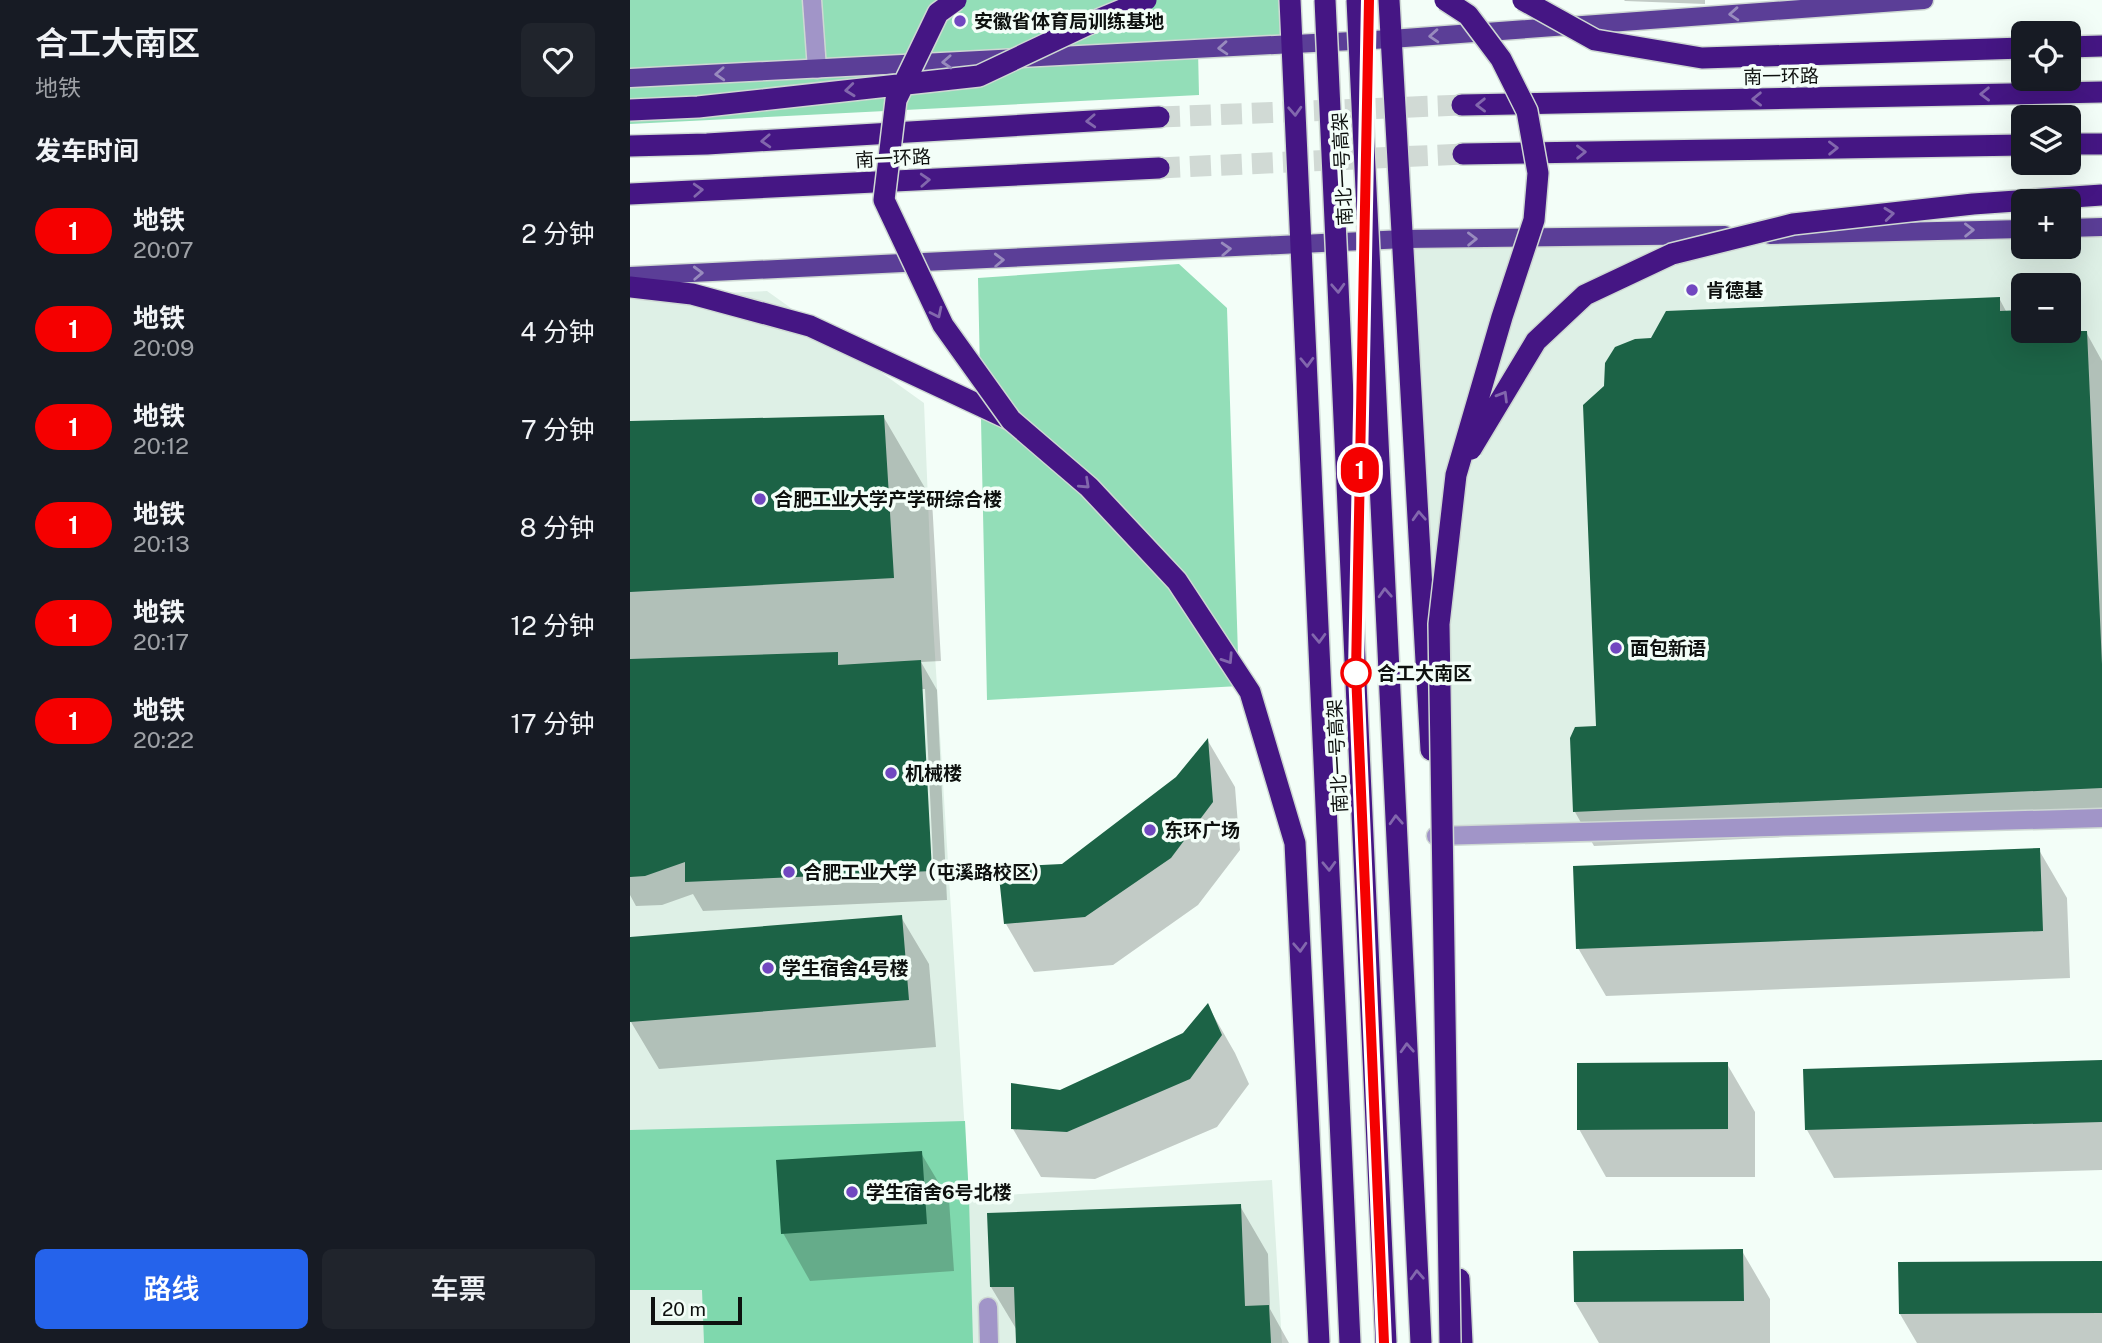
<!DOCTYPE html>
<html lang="zh">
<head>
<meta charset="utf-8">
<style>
	body { margin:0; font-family:"Public Sans","Noto Sans SC",sans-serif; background:#20242c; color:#f1f3f6; height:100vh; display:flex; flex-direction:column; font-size:26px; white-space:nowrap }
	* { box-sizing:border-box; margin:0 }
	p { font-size:23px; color:#9ea1a6 }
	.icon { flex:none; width:38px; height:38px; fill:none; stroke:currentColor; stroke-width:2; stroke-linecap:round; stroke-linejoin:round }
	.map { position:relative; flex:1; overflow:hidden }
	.side { display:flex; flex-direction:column; background:#171b24; width:630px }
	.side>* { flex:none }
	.badge { padding:0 14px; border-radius:23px; font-size:24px; line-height:46px }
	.tools { position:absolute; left:1381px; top:21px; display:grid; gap:14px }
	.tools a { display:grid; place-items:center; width:70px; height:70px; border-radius:10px; background:#171b24; box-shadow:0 7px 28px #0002; font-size:35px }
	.scale { position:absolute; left:21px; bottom:18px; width:91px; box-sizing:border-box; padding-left:7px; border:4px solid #0e110f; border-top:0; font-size:19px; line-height:24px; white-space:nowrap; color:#0e110f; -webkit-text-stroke:5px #f3fef8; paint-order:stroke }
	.map>.badge { position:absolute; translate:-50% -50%; box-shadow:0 0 0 4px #fff }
	h2 { padding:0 35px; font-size:26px; line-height:63px }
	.round { display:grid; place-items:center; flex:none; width:74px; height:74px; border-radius:10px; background:#20242c }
	.head { display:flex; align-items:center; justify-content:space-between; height:119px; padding:0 35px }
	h1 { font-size:33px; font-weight:600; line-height:52px }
	.action { display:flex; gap:14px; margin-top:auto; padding:14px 35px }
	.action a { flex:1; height:80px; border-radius:10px; background:#2563eb; color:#fff; font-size:28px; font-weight:600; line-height:80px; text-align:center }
	.action a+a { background:#20242c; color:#f1f3f6 }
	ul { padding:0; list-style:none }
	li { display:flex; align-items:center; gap:21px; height:98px; padding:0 35px }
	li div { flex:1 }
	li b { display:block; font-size:26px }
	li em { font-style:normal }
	li .badge { min-width:77px; font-weight:700; text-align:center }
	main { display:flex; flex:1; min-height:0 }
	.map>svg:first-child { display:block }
	.built { fill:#def0e6; fill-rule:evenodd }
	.green { fill:#93deb8 }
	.forest { fill:#7fd8ad }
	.shadow { fill:#0003; fill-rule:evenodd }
	.building { fill:#1c6346 }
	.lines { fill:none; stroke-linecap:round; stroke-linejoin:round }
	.highway-tunnel { stroke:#d1dad5; stroke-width:21; stroke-dasharray:21 10; stroke-linecap:butt }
	.lane-casing { stroke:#ced8d3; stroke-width:21 }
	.street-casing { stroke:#ced8d3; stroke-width:21 }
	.primary-casing { stroke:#ced8d3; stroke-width:21 }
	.highway-casing { stroke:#ced8d3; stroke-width:24 }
	.lane { stroke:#a195c8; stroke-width:18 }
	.street { stroke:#a195c8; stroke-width:18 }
	.primary { stroke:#5b3e97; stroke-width:18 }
	.highway { stroke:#451684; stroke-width:21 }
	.highway-bridge-casing { stroke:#ced8d3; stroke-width:24; stroke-linecap:butt }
	.highway-bridge { stroke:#451684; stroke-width:21 }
	.oneway { stroke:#988bbe }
	.oneway2 { stroke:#8267ad }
	.line-casing { stroke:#fff; stroke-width:16 }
	.line { stroke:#f50000; stroke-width:10 }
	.poi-dot { fill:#7147c0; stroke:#f3fef8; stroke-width:2.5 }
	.stop-dot { fill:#fff; stroke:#f50000; stroke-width:3.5 }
	.labels { text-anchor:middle; stroke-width:7; stroke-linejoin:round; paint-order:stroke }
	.poi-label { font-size:19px; font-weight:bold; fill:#0e110f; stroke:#f3fef8; text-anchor:start }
	.street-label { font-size:19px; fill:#0e110f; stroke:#f3fef8 }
	.stop-label { font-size:19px; font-weight:bold; fill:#0e110f; stroke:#f3fef8; text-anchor:start }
</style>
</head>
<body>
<main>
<section class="side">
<div class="head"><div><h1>合工大南区</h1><p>地铁</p></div><a class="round"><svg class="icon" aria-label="heart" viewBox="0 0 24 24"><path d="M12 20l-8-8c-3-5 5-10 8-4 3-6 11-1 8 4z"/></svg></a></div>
<h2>发车时间</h2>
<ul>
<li><span class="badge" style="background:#f50000;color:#fff">1</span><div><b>地铁</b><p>20:07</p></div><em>2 分钟</em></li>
<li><span class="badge" style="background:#f50000;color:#fff">1</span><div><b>地铁</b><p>20:09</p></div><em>4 分钟</em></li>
<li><span class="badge" style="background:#f50000;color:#fff">1</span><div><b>地铁</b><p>20:12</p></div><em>7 分钟</em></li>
<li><span class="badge" style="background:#f50000;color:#fff">1</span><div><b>地铁</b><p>20:13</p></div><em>8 分钟</em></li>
<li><span class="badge" style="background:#f50000;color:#fff">1</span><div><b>地铁</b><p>20:17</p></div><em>12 分钟</em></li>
<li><span class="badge" style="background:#f50000;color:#fff">1</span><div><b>地铁</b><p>20:22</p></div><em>17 分钟</em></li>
</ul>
<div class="action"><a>路线</a><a>车票</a></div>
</section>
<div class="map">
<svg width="1472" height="1343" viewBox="0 0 1472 1343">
	<rect width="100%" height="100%" fill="#f3fef8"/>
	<path class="built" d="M1472 227V818L806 836 774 239 1393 229V247H1438L1439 228ZM1393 285H1438V331H1393Z
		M137 291 294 403 303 623 339 1197 642 1180 652 1343H0V297Z"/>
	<path class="green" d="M0 0H660L661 42 568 50 569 95 0 124Z
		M549 264 597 308 609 686 357 700 348 278Z"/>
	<path class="forest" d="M335 1121 339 1198 343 1343H74L72 1290H0V1130Z"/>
	<path class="shadow" d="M994 0H1075V4L995 1Z
		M1369 298 1377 313 1393 312V331H1438V319L1446 333 1456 332 1472 361V822L964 846 945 812 941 738 967 728Z
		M253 416 302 500 311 661 291 662 307 690 317 900 73 911 63 894 32 905 6 906 0 895V423ZM291 689H295L304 880H300Z
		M578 741 605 787 610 850 568 905 483 965 404 972 376 924 433 866 547 778Z
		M1409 850 1437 898 1440 978 976 996 948 948Z
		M271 917 299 964 306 1047 29 1069 1 1022 0 939Z
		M578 1006 605 1053 619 1084 587 1127 465 1179 411 1177 383 1129 430 1092 554 1034Z
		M1472 1062V1170L1204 1178 1177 1130Z
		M1097 1064 1125 1112V1177H976L949 1129Z
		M291 1153 319 1200 324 1271 180 1281 153 1233Z
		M610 1206 638 1254 640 1309 659 1343H388V1332L361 1287Z
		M1112 1251 1140 1299V1343H969L945 1302Z
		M1472 1262V1343H1287L1270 1314Z"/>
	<path class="building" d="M1370 297V311L1393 310V331H1457L1472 664V788L943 812 940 738 945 727 966 726 953 405 974 386 975 363 985 347 1005 339 1021 338 1036 311Z
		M254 415 264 578 0 592V421Z
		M208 652V665L291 660 302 871 55 882V862L15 876 0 877V659Z
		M578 738 583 802 541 858 455 917 374 924 368 867 432 864 546 777Z
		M1410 848 1413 931 946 949 943 866Z
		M272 915 279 1000 0 1022V937Z
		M578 1003 592 1035 560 1079 437 1132 381 1129V1083L430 1090 553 1033Z
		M1472 1060V1122L1175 1130 1173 1069Z
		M1098 1062V1129L947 1130V1063Z
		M292 1151 297 1224 151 1234 146 1160Z
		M611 1204 615 1306 639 1305 641 1343H386L384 1287H360L357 1213Z
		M1113 1249 1114 1301 944 1302 943 1251Z
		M1472 1261V1313L1269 1314 1268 1262Z"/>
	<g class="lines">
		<path class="highway-tunnel" d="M529 117 832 105
			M529 168 833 154"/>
		<defs>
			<path id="lane" d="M182 0 187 69"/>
			<path id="street" d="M806 836 1472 818
				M358 1307 359 1343"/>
			<path id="primary" d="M0 78 761 39 1294 0
				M1438 228 1472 227
				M1140 235 1393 229
				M0 276 774 239 1095 235"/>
			<path id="highway" d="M660 0 720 1343
				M759 0 801 750
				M1438 47 1472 46
				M832 105 1472 92
				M1438 144H1472
				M0 146 77 144 529 117
				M833 154 1393 145
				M0 194 529 168
				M0 287 62 294 180 326 381 420
				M829 1279 832 1343"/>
		</defs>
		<use href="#lane" class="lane-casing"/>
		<use href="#street" class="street-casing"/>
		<use href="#primary" class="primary-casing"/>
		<use href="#highway" class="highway-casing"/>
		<use href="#lane" class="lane"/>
		<use href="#street" class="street"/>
		<use href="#primary" class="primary"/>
		<use href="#highway" class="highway"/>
		<defs>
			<path id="highway-bridge" d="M326 0 308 13 266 100 254 200 313 325 381 420 459 487 547 581 620 692 665 843 689 1343
				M695 0 756 1343
				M727 0 791 1343
				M815 0 838 15 871 59 897 111 908 173 904 220 872 317 826 475 809 624 820 1343
				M893 0 965 40 1072 58 1393 48
				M0 110 68 107 349 76 463 22 516 0
				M841 449 906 341 955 295 1042 254 1163 224 1343 204 1472 195"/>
		</defs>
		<use href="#highway-bridge" class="highway-bridge-casing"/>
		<use href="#highway-bridge" class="highway-bridge"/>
	</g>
	<defs><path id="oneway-chevron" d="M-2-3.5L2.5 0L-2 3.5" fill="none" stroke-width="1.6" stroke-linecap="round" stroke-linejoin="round" transform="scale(1.75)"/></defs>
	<g class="oneway">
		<use href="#oneway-chevron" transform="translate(1104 14) rotate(176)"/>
		<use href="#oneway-chevron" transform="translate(804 36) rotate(176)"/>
		<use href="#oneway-chevron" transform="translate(593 48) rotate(176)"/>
		<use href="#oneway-chevron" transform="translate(317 62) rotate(177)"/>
		<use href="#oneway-chevron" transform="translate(90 74) rotate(177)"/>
		<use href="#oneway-chevron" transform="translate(1339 230) rotate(-1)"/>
		<use href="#oneway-chevron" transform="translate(842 239) rotate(-1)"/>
		<use href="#oneway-chevron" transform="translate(596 249) rotate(-3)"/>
		<use href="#oneway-chevron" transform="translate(369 260) rotate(-2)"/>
		<use href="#oneway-chevron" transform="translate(68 273) rotate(-2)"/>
	</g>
	<g class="oneway2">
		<use href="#oneway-chevron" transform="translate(220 90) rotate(174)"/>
		<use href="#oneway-chevron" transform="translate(1355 94) rotate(179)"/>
		<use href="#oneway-chevron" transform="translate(1127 99) rotate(179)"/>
		<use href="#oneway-chevron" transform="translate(851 105) rotate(179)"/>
		<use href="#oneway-chevron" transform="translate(665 111) rotate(87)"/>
		<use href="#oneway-chevron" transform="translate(461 121) rotate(177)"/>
		<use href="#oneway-chevron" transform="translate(136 141) rotate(177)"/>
		<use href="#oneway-chevron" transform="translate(1203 148) rotate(-1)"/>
		<use href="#oneway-chevron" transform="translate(951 152) rotate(-1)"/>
		<use href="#oneway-chevron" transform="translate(295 180) rotate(-3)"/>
		<use href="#oneway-chevron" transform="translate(68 190) rotate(-3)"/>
		<use href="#oneway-chevron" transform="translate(1259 214) rotate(-6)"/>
		<use href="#oneway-chevron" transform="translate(708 288) rotate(87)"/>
		<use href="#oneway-chevron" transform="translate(307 313) rotate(64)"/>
		<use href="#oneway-chevron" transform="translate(677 362) rotate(88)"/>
		<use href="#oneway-chevron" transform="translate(873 396) rotate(-59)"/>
		<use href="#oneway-chevron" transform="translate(455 484) rotate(43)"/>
		<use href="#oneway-chevron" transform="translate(789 516) rotate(-93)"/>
		<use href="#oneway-chevron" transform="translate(755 593) rotate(-93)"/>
		<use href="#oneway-chevron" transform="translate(689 638) rotate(88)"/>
		<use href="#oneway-chevron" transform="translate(598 659) rotate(57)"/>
		<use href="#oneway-chevron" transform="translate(766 820) rotate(-93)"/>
		<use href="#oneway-chevron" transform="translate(699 866) rotate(88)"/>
		<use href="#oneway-chevron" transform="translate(670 947) rotate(87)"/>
		<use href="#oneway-chevron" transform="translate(777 1048) rotate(-93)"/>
		<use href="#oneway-chevron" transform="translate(787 1275) rotate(-93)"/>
	</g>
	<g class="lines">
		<defs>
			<path id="line" d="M739 0 726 672 754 1343"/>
		</defs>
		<use href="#line" class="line-casing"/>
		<use href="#line" class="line"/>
	</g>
	<g class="poi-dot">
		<circle cx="330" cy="21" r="7"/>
		<circle cx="1062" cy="290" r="7"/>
		<circle cx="130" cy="499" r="7"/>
		<circle cx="986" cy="648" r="7"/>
		<circle cx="261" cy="773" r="7"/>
		<circle cx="520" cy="830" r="7"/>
		<circle cx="159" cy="872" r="7"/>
		<circle cx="138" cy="968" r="7"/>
		<circle cx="222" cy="1192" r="7"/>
	</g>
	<circle class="stop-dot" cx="726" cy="673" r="14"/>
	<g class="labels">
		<g class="poi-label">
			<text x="344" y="28">安徽省体育局训练基地</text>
			<text x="1076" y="297">肯德基</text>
			<text x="144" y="506">合肥工业大学产学研综合楼</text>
			<text x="1000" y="655">面包新语</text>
			<text x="275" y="780">机械楼</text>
			<text x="534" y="837">东环广场</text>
			<text x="173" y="879">合肥工业大学（屯溪路校区）</text>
			<text x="152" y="975">学生宿舍4号楼</text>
			<text x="236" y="1199">学生宿舍6号北楼</text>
		</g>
		<g class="street-label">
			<text transform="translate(1151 76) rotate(-1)" y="7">南一环路</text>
			<text transform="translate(263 158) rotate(-3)" y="7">南一环路</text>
			<text transform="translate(712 169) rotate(-93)" y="7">南北一号高架</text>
			<text transform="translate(707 756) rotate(-93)" y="7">南北一号高架</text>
		</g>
		<g class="stop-label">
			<text x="747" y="680">合工大南区</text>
		</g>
	</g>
</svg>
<div class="tools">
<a><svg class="icon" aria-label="locate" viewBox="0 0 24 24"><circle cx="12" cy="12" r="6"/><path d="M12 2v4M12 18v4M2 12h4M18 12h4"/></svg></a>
<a><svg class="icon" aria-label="layers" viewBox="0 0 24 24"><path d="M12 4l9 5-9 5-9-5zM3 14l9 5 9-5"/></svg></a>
<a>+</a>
<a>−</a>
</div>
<div class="scale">20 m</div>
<b class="badge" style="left:730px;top:470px;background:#f50000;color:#fff">1</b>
</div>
</main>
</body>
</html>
